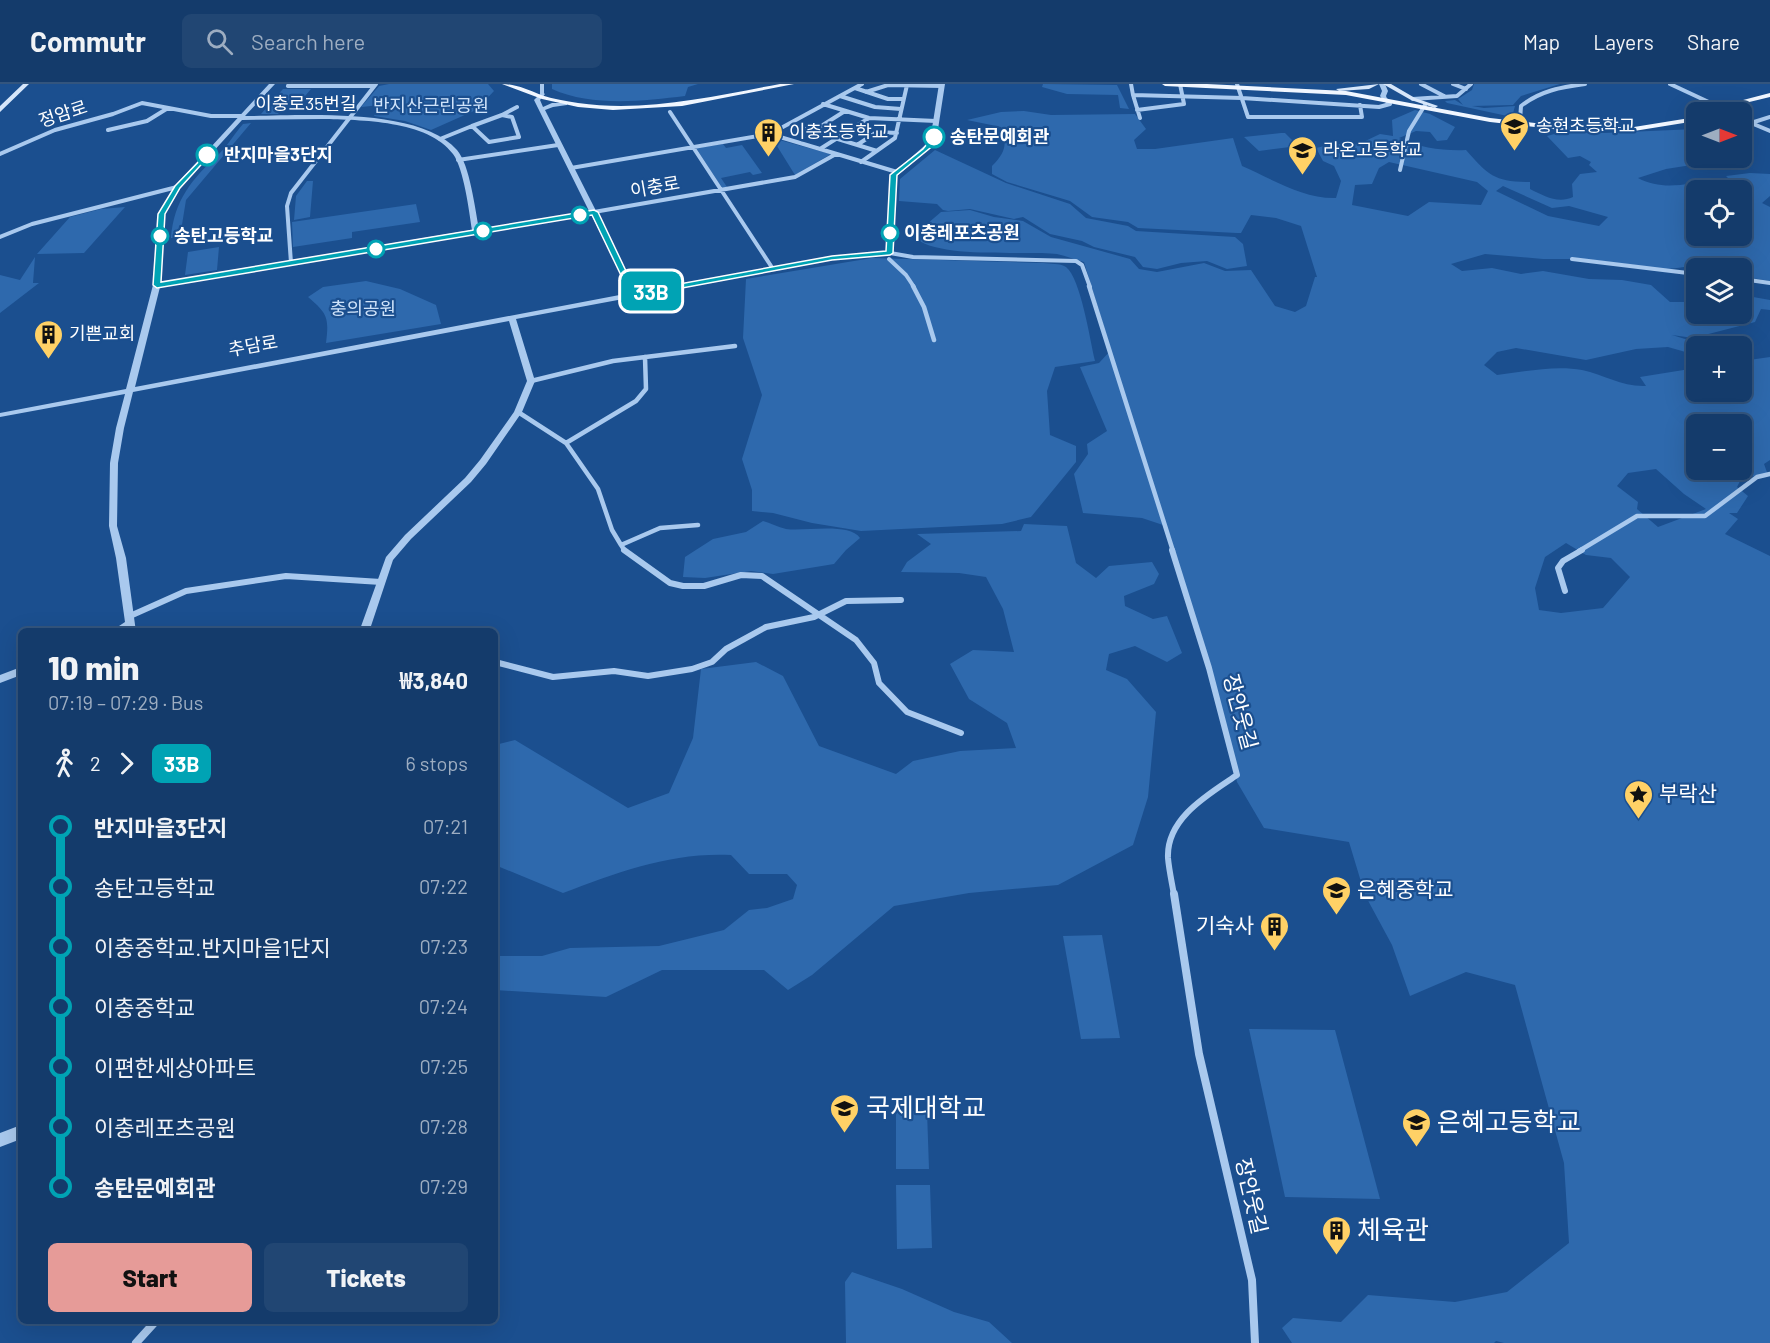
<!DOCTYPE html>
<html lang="en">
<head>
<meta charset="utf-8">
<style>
	body { margin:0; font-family:Barlow,"Noto Sans KR",sans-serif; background:#214673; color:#f1f3f6; height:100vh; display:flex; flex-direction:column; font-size:22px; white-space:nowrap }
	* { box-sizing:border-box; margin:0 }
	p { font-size:20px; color:#9dadc1 }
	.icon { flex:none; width:33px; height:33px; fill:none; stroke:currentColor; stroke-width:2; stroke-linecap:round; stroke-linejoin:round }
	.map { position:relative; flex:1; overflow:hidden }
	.drawer { position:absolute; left:18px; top:544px; width:480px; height:696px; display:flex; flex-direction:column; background:#143b6b; border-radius:9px; box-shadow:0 6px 24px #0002,0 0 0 2px #33557e }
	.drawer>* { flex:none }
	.badge { padding:0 12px; border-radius:9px; font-size:21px; line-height:39px }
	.needle { width:39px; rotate:90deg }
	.buttons { position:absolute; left:1686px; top:18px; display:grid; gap:12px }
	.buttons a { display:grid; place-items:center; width:66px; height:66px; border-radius:9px; background:#143b6b; box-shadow:0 6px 24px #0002,0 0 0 2px #33557e; font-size:30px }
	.map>.badge { position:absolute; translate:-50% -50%; box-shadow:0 0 0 3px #fff }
	.legs { display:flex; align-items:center; gap:9px; height:66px; padding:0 30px; font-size:20px }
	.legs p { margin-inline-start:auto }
	.overview { display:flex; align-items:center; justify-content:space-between; height:102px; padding:0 30px }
	h1 { font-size:33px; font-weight:800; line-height:45px }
	.cta { display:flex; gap:12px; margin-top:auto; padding:12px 30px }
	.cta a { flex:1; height:69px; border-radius:9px; background:#e69b98; color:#111; font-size:24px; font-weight:800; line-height:69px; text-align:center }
	.cta a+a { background:#214673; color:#f1f3f6 }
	ul { padding:0 30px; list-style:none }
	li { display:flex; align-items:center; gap:21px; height:60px; font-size:22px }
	li i { display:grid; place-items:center; width:9px; height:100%; margin:0 8px; background:currentColor }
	li i::after { content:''; width:15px; height:15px; margin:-8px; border:4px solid; border-radius:50%; background:#143b6b }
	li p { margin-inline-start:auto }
	li:first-child i { background:linear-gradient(#0000 50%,currentColor 0) }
	li:last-child i { background:linear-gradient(currentColor 50%,#0000 0) }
	header { display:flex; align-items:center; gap:36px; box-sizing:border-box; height:84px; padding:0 30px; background:#143b6b; border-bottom:2px solid #33557e }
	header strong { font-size:28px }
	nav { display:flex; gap:33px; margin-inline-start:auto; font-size:21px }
	.search { width:420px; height:54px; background:#214673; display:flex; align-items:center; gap:15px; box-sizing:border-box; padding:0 21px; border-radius:9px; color:#9dadc1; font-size:22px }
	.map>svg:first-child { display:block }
	.green { fill:#2e69ad; fill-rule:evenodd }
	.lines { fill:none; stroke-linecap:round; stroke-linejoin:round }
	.minor-far3 { stroke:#a9c9ee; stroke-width:4 }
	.minor-far2 { stroke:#a9c9ee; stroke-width:4.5 }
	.minor-far1 { stroke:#a9c9ee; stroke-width:6 }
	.minor { stroke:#a9c9ee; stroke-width:8 }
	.tertiary { fill:#a9c9ee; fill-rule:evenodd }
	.secondary { fill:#d6e6fa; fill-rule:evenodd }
	.primary { fill:#f0f6ff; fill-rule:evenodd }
	.line-1 { fill:#00a3b4; stroke:#fff; stroke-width:1.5 }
	.stop-1-dot { fill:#fff; stroke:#00a3b4; stroke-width:3 }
	.labels { text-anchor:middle; stroke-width:4.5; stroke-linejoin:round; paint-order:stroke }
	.far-street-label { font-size:18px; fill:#fff; stroke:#1b4f8f }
	.far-park-label { font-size:18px; fill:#cfe3fa; stroke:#1b4f8f }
	.far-poi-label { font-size:18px; fill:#fff; stroke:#1b4f8f; text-anchor:start }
	.far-stop-label { font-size:18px; font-weight:bold; fill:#fff; stroke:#1b4f8f; text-anchor:start }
	.street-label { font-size:21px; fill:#fff; stroke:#1b4f8f }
	.poi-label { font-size:21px; fill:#fff; stroke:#1b4f8f; text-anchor:start }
	.near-poi-label { font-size:26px; fill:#fff; stroke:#1b4f8f; text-anchor:start }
</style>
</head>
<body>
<header>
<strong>Commutr</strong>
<div class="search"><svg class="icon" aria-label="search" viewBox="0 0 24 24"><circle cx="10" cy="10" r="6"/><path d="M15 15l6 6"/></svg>Search here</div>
<nav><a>Map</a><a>Layers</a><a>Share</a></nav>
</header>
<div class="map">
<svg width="1770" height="1259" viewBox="0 0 1770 1259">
	<rect width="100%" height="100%" fill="#1b4f8f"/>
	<path class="green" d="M389 0H488L494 7 476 26 431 46 405 37 374 32 380 21 361 23 379 2Z
		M552 0H698L688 3 685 12C643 17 592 23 552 5Z
		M1043 0 1117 1 1129 25 1120 24 1118 11 1067 10 1042 3Z
		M1474 0H1560L1521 12 1513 21 1472 22 1484 24 1515 22 1512 33 1447 19 1445 17 1455 16 1463 21 1458 15 1472 6Z
		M283 5H311L294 25H282L278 30H261Z
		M1415 26 1430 30 1455 43 1447 56 1437 57 1430 48 1416 47 1399 54C1420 64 1444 67 1466 66 1489 92 1495 98 1530 98V105C1544 112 1558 120 1573 113L1572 100 1580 90 1597 88 1589 81 1591 78 1580 72 1568 74 1547 52 1562 48 1604 49 1696 45V74H1726L1717 77 1666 85 1638 94C1662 107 1687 100 1713 96 1722 103 1727 108 1738 104L1726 92 1750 89 1770 90V112L1762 119 1770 123V197L1752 194C1730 164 1695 185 1666 185L1585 175H1543L1485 170 1451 180 1462 187 1492 184 1521 190 1543 187 1589 195 1622 196 1651 201 1670 218H1694L1688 204 1696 205V230H1742V211L1770 216V226L1761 225 1755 238 1693 254 1672 251 1708 262H1696V271L1668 263 1636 265 1586 276 1516 264 1497 268 1484 281 1497 291C1524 288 1554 281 1582 286 1605 291 1622 303 1646 302L1640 293 1696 284V308H1742V277L1770 273V376L1764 380 1768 391 1742 393 1737 403 1748 412 1737 429H1729L1738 435 1725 450 1770 472V1259H1504L1496 1257 1494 1259H1292L1282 1244 1293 1234 1341 1238 1368 1211 1455 1218 1507 1208 1569 1159 1564 1079 1515 901 1466 888 1410 912 1392 861 1365 811 1349 758 1264 744 1237 698 1209 585 1163 441 1142 434 1083 429 1074 390 1088 370 1087 360 1107 347 1080 283 1099 279 1111 266 1084 178C1076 176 1066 172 1057 170 1023 166 936 176 913 152L941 128 970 126 994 133 1023 137 1051 153 1130 175 1139 185 1157 188 1204 179 1225 187 1251 186 1275 222 1295 228 1306 222 1315 193H1317L1301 142 1276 134 1251 131 1241 149H1237L1138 144 1128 138 1092 133 1070 117 1007 98 992 90V82C1005 69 1008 60 1001 43L967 36 1001 28 1024 27 1051 31 1135 30 1146 45 1134 56 1137 65H1155L1233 54 1242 82C1272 95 1303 115 1336 114L1341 97 1334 82 1323 77 1316 64 1333 60H1359L1380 50 1393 52 1392 36ZM1389 78 1477 98 1488 107 1481 121 1429 118 1408 132 1352 121 1355 101 1372 100 1379 84ZM1503 102 1552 124 1569 122 1608 133 1599 142 1548 132 1496 107ZM1696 106H1742V152H1696ZM1696 340H1742V386H1696ZM1656 385 1684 410 1706 425 1658 443 1637 425 1638 418 1617 402 1628 389ZM1566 459 1586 471 1611 474 1630 493 1603 524 1561 529 1539 526 1535 504 1545 473Z
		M251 39 186 116 180 153 171 154C174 116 192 95 219 70 228 61 235 49 243 40Z
		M1281 49H1285L1298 62 1259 67 1244 53Z
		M772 54 831 70 795 91Z
		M723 60 726 64 742 61 762 89 753 91 750 88 721 94 727 103 722 104 696 64Z
		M935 66 1006 99 1070 120 1086 134 1128 142 1136 147 1235 153 1243 160 1247 182 1227 185 1207 177 1181 179 1157 185 1143 183 1135 173 1094 163 1082 157 1050 150 1023 133 1014 135 970 125 948 127 943 126 937 120 899 117 900 95Z
		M307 97H313L310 133 294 136 296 112Z
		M416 120 420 138 352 148V154L293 163 292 138Z
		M125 123 84 169 37 170 70 133 101 125Z
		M219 163 217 186 185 191 188 168Z
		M35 173 33 199H39L0 229V191L20 196Z
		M872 174 1043 179C1050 180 1060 179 1066 183 1081 195 1090 256 1095 277L1055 283 1047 307 1050 351 1076 362V378L1031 433 1002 440 861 447 812 439 773 429 752 427V406L742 375 762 311 743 254 746 195Z
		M366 197 400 205 436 221 441 240 326 259C329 234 328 230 308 213L323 203Z
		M763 437C770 439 778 443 786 445 803 448 849 438 860 454L846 466 834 480 773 490 751 487 705 494 683 493 685 473 713 455 746 448Z
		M1024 440 1067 442 1076 479 1096 494 1109 482 1152 478 1159 490 1154 500 1124 512 1125 522 1153 535 1167 532 1182 569 1167 578 1135 562 1109 570 1106 586 1127 595 1156 628 1148 713 1133 761 1058 801 969 809 894 822 812 891 788 906 764 886H662L606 913 495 906V872H542L570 864 659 862 724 846 749 826 767 824 793 815 797 801 787 790H749L731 771C672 768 618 788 563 809L495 781V661L515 656 628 724 669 709 693 654 701 585 756 578 783 592 819 662 896 690 913 677 960 667 1016 664 1007 639 969 615 950 580 973 566 1014 568 1003 525 986 493 959 489 901 488 907 478 931 460 917 450 1021 447Z
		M1102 851 1120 954 1081 955 1063 852Z
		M1249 945 1335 946 1380 1115 1285 1113Z
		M896 1027H927L929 1085H896Z
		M896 1101H930L932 1164 897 1165Z
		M852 1188 902 1205 954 1228 989 1238 1012 1259H846L845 1198Z"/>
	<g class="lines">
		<path class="minor-far3" d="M289 0 288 2H374
			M542 0V10
			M1131 0 1133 11 1242 14 1379 23 1390 20 1386 16
			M1237 0 1248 33H1362L1360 21
			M1421 0 1444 12
			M1453 0 1466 5
			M1670 0 1728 27
			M855 4 888 15H903
			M866 8 888 1 942 2
			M1133 11 1140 34
			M840 12 875 23 901 25
			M1413 15 1457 12 1471 0
			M823 20 869 34 936 37
			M1137 26 1184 20 1180 0
			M670 28 773 185
			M502 31 512 33 519 53 489 58 472 42Z
			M502 31 517 23
			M1770 33 1751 39 1770 47
			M1520 36 1521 22C1540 7 1561 3 1585 0
			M789 40 877 67
			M108 46 147 37 168 24
			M815 46 845 27
			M770 50 897 88
			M440 55 472 42
			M857 61 877 48 897 49
			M820 65 869 34
			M0 70 55 46 113 30 142 19 211 32H243
			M458 76 558 61
			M861 78 895 54 907 1
			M571 84 770 50 862 0
			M1400 86 1409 47 1425 21
			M594 128 795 93 836 70
			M0 153 32 140 177 103
			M890 169 913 173 1076 177 1082 181 1090 203
			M889 175 906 191 914 203
			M1572 175 1696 190
			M291 179 287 122 291 109 376 0
			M1742 195 1770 199"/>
		<path class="minor-far2" d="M913 202 924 223 934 256
			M1089 202 1173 467
			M531 297 613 277 735 262
			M518 328 566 359 636 317 646 305 645 273
			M566 359 598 405 612 446 621 461 660 444 698 441
			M621 461 625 467
			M1579 467 1637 432H1705L1757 393 1770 390"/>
		<path class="minor-far1" d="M624 466 670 499 683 502H704L741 491 762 492 856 556 874 579 879 599 907 628 961 649
			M1172 466 1209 584 1237 691C1209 710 1166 734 1168 774 1169 786 1172 799 1174 811
			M1565 507 1558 484 1563 477 1582 466
			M130 532 186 507 286 492 381 498
			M495 578 553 593 614 587 648 592 692 585 712 578 726 565 766 543 814 533 846 517 901 516"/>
		<path class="minor" d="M1174 810 1199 970 1252 1196 1255 1259
			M136 1259 155 1238"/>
		<path class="tertiary" d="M269 0H275L245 32C300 32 418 22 457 66 470 81 475 125 479 145L589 127 534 16 542 8 545 10 540 16 543 23 552 19H567V21L553 23 545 26 637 208 832 172 887 167 891 91 930 57 939 0H945L936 58 897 92 892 170 832 176 516 235 535 297 522 328 486 380 471 398 411 455 393 476 369 548H359L386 473 405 451 465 394 480 376 514 328 527 297 509 237 133 308 124 344 118 379 117 442 126 474 136 548H110L125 538 116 474 109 442 110 379 116 344 125 310 0 333V329L126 305 153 201 158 130 175 102ZM322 35C360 36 428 36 453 70 464 85 469 127 472 146L161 198 164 130 180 104 242 36ZM591 130 630 209 135 303 160 203Z
			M1379 0H1385L1388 7 1386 12 1388 17H1384L1380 12 1382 7Z
			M21 583V591L0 599V591Z
			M21 1041V1055L0 1063V1049Z"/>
		<path class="secondary" d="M23 0H29L0 28V22Z
			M1379 0 1369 5 1339 7 1336 5Z
			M1383 0H1391L1415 14 1438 22 1435 24 1411 16Z"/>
		<path class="primary" d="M502 0C516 0 528 6 541 11 553 15 566 17 578 19 645 29 714 12 780 0H794L682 22 613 26 578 23 542 15Z
			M1162 0H1207L1346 7 1490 34 1570 43H1634L1696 33V37L1634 47H1570L1490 38 1346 11 1165 2Z
			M1770 9V13L1708 28H1697Z"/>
	</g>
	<path class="line-1" d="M934 51 937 53 935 60 897 91 893 169 890 171 832 176 634 213 630 210 592 131 157 204 153 201 158 130 175 102 207 69 210 71 180 104 165 130 161 198 594 126 598 128 636 208 832 172 886 167 890 91 923 65Z"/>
	<defs>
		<symbol id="school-pin" viewBox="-11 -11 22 30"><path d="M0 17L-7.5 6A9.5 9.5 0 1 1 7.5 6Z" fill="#ffd166" stroke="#1b4f8f"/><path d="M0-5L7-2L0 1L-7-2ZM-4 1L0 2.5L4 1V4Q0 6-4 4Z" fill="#111"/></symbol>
		<symbol id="building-pin" viewBox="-11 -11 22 30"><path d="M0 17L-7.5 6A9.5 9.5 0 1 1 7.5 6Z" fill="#ffd166" stroke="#1b4f8f"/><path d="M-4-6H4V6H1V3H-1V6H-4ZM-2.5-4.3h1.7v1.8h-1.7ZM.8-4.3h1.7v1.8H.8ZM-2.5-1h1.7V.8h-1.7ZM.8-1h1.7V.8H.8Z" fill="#111"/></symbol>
		<symbol id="sight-pin" viewBox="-11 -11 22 30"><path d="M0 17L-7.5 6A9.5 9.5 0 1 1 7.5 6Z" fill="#ffd166" stroke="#1b4f8f"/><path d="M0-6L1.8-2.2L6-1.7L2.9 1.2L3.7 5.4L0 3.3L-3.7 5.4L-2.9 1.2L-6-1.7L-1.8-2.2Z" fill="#111"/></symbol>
		<symbol id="university-pin" viewBox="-11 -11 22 30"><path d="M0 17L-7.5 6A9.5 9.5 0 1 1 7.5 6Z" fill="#ffd166" stroke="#1b4f8f"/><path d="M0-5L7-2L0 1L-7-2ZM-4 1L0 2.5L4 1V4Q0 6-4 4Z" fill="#111"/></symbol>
	</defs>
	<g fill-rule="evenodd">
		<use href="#school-pin" x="1498" y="26" width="33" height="45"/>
		<use href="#building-pin" x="752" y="32" width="33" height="45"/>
		<use href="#school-pin" x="1286" y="50" width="33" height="45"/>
		<use href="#building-pin" x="32" y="234" width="33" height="45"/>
		<use href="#sight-pin" x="1622" y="694" width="33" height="45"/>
		<use href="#school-pin" x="1320" y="790" width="33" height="45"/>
		<use href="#building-pin" x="1258" y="826" width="33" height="45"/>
		<use href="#university-pin" x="828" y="1008" width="33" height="45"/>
		<use href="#school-pin" x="1400" y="1022" width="33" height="45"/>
		<use href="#building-pin" x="1320" y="1130" width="33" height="45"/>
	</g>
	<g class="stop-1-dot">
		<circle cx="934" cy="53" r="10"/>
		<circle cx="207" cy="71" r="10"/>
		<circle cx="580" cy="131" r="8"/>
		<circle cx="483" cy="147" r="8"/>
		<circle cx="890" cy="149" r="8"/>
		<circle cx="160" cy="152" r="8"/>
		<circle cx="376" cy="165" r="8"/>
	</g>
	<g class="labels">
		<g class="far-street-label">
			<text x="306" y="26">이충로35번길</text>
			<text transform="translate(63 30) rotate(-18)" y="6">정암로</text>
			<text transform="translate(655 103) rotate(-10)" y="6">이충로</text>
			<text transform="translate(253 262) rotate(-10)" y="6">추담로</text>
		</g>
		<g class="far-park-label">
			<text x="431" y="28">반지산근린공원</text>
			<text x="363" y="231">충의공원</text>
		</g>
		<g class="far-poi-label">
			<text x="1536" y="48">송현초등학교</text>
			<text x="789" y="54">이충초등학교</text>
			<text x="1323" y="72">라온고등학교</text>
			<text x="69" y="256">기쁜교회</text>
		</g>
		<g class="far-stop-label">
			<text x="950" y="59">송탄문예회관</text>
			<text x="224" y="77">반지마을3단지</text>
			<text x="904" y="155">이충레포츠공원</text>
			<text x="174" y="158">송탄고등학교</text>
		</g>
		<g class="street-label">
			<text transform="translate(1240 628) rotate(75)" y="7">장안웃길</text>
			<text transform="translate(1251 1112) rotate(77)" y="7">장안웃길</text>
		</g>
		<g class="poi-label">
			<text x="1659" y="717">부락산</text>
			<text x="1357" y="813">은혜중학교</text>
			<text x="1254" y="849" text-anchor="end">기숙사</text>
		</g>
		<g class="near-poi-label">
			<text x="866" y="1033">국제대학교</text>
			<text x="1437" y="1047">은혜고등학교</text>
			<text x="1357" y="1155">체육관</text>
		</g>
	</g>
</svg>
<div class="buttons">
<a><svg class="needle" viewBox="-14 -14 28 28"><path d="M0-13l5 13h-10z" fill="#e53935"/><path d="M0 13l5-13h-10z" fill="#9dadc1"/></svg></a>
<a><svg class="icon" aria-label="locate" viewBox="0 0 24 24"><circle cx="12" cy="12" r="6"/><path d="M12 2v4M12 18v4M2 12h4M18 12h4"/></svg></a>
<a><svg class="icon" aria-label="layers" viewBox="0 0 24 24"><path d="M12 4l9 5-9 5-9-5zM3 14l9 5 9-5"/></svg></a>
<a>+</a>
<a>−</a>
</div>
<b class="badge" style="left:651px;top:207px;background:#00a3b4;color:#fff">33B</b>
<section class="drawer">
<div class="overview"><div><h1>10 min</h1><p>07:19 – 07:29 · Bus</p></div><b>₩3,840</b></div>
<div class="legs"><svg class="icon" aria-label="walk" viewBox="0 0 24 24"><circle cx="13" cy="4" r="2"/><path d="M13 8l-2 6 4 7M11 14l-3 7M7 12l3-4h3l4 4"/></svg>2<svg class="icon" aria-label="forward" viewBox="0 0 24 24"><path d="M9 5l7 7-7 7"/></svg><b class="badge" style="background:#00a3b4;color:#fff">33B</b><p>6 stops</p></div>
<ul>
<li><i style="color:#00a3b4"></i><b>반지마을3단지</b><p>07:21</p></li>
<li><i style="color:#00a3b4"></i><span>송탄고등학교</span><p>07:22</p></li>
<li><i style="color:#00a3b4"></i><span>이충중학교.반지마을1단지</span><p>07:23</p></li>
<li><i style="color:#00a3b4"></i><span>이충중학교</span><p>07:24</p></li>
<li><i style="color:#00a3b4"></i><span>이편한세상아파트</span><p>07:25</p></li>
<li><i style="color:#00a3b4"></i><span>이충레포츠공원</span><p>07:28</p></li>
<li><i style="color:#00a3b4"></i><b>송탄문예회관</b><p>07:29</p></li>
</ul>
<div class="cta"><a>Start</a><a>Tickets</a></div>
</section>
</div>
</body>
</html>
